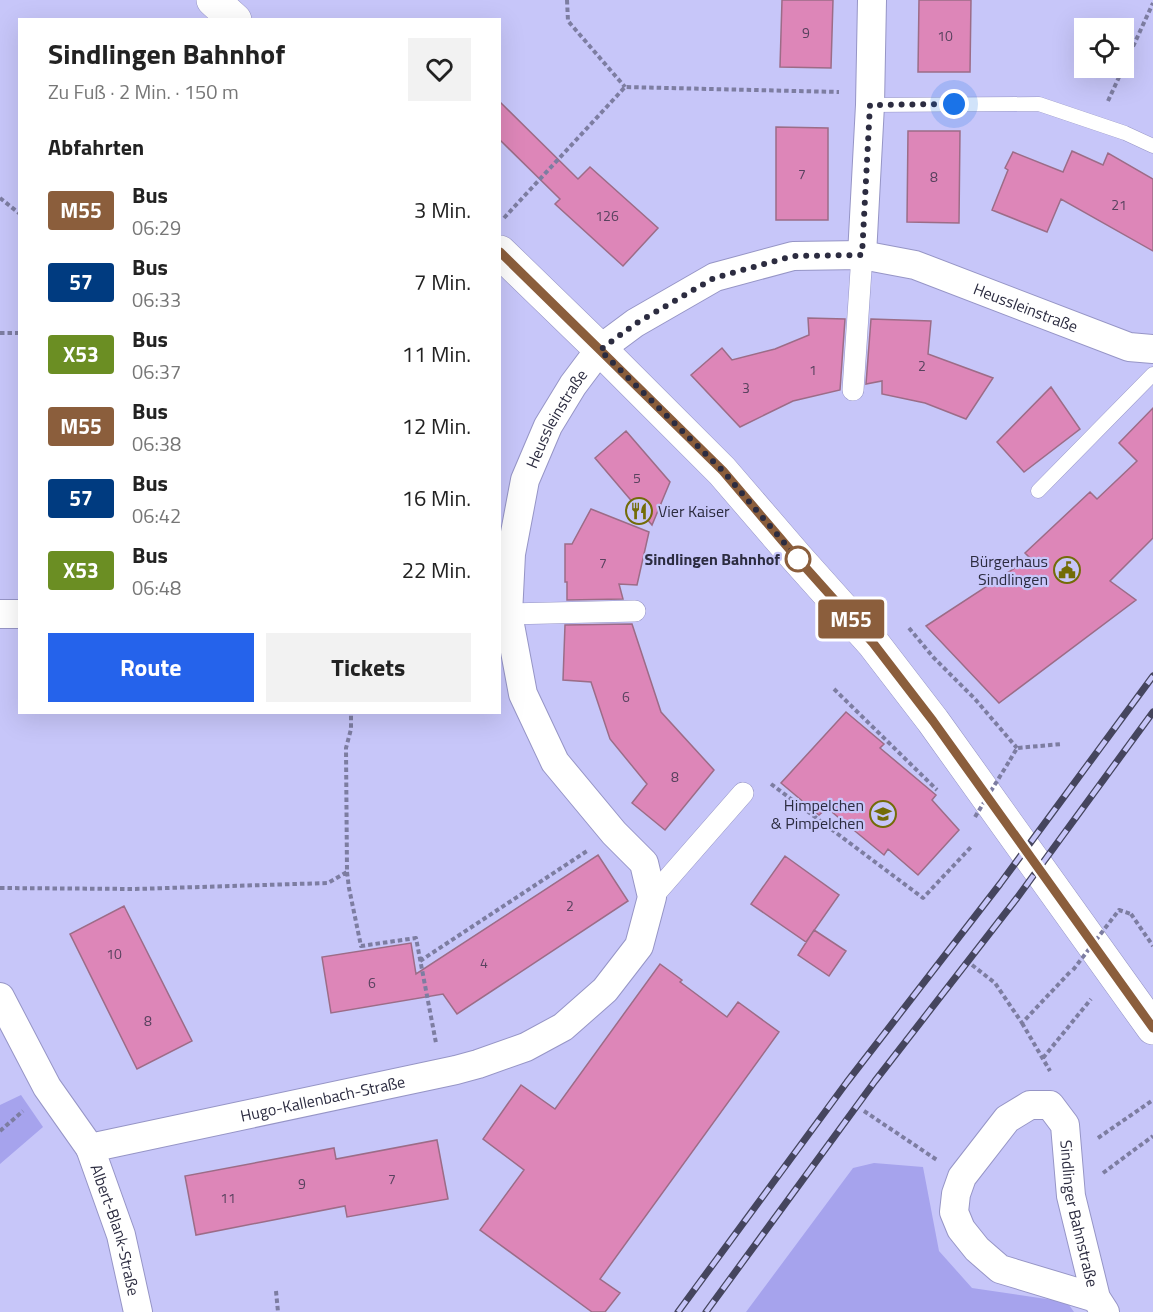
<!DOCTYPE html>
<html lang="de">
<head>
<meta charset="utf-8">
<style>
	body { margin:0; font-family:"Titillium Web",sans-serif; background:#f2f2f2; color:#222; height:100vh; display:flex; flex-direction:column; font-size:22px; white-space:nowrap }
	* { box-sizing:border-box; margin:0 }
	p { font-size:20px; color:#767676 }
	.icon { flex:none; width:33px; height:33px; fill:none; stroke:currentColor; stroke-width:2; stroke-linecap:round; stroke-linejoin:round }
	.map { position:relative; flex:1; overflow:hidden }
	.drawer { position:absolute; left:18px; top:18px; width:483px; height:696px; display:flex; flex-direction:column; background:#fff; border-radius:0px; box-shadow:0 6px 24px #0002 }
	.drawer>* { flex:none }
	.badge { padding:0 12px; border-radius:4px; font-size:21px; line-height:39px }
	.fabs { position:absolute; left:1074px; top:18px; display:grid; gap:12px }
	.fabs a { display:grid; place-items:center; width:60px; height:60px; border-radius:0px; background:#fff; box-shadow:0 6px 24px #0002; font-size:30px }
	.you { position:absolute; width:30px; height:30px; margin:-15px; border:4px solid #fff; border-radius:50%; background:#1a73e8; box-shadow:0 0 0 9px #1a73e833 }
	.map>.badge { position:absolute; translate:-50% -50%; box-shadow:0 0 0 3px #fff }
	h2 { padding:0 30px; font-size:22px; line-height:54px }
	.round { display:grid; place-items:center; flex:none; width:63px; height:63px; border-radius:0px; background:#f2f2f2 }
	.summary { display:flex; align-items:center; justify-content:space-between; height:102px; padding:0 30px }
	h1 { font-size:28px; font-weight:700; line-height:45px }
	.primary-button { display:flex; gap:12px; margin-top:auto; padding:12px 30px }
	.primary-button a { flex:1; height:69px; border-radius:0px; background:#2563eb; color:#fff; font-size:24px; font-weight:700; line-height:69px; text-align:center }
	.primary-button a+a { background:#f2f2f2; color:#222 }
	ul { padding:0; list-style:none }
	li { display:flex; align-items:center; gap:18px; height:72px; padding:0 30px }
	li div { flex:1 }
	li b { display:block; font-size:22px }
	li em { font-style:normal }
	li .badge { min-width:66px; font-weight:700; text-align:center }
	.map>svg:first-child { display:block }
	.green { fill:#a6a3ed }
	.building { fill:#dd86b8; stroke:#9c6c87; stroke-width:1.5 }
	.lines { fill:none; stroke-linecap:round; stroke-linejoin:round }
	.service-casing { stroke:#9695c6; stroke-width:15 }
	.pedestrian-casing { stroke:#9695c6; stroke-width:22 }
	.minor-casing { stroke:#9695c6; stroke-width:30 }
	.tertiary-casing { stroke:#9695c6; stroke-width:34 }
	.path { stroke:#7d7da1; stroke-width:4; stroke-dasharray:4.5 3; stroke-linecap:butt }
	.service { stroke:#fff; stroke-width:14 }
	.pedestrian { stroke:#fff; stroke-width:21 }
	.minor { stroke:#fff; stroke-width:28 }
	.tertiary { stroke:#fff; stroke-width:33 }
	.rail-casing { stroke:#45455e; stroke-width:7 }
	.rail { stroke:#c7c6f9; stroke-width:4.5; stroke-dasharray:14; stroke-linecap:butt }
	.path-bridge { stroke:#7d7da1; stroke-width:4; stroke-dasharray:4.5 3; stroke-linecap:butt }
	.line-casing { stroke:#fff; stroke-width:14 }
	.line { stroke:#8b5e3c; stroke-width:9 }
	.walk { stroke:#2c2c40; stroke-width:6; stroke-dasharray:0 10.8 }
	.stop-dot { fill:#fff; stroke:#8b5e3c; stroke-width:3 }
	.labels { text-anchor:middle; stroke-width:4.5; stroke-linejoin:round; paint-order:stroke }
	.number-label { font-size:14px; fill:#58425e }
	.street-label { font-size:16px; fill:#2c2c40; stroke:#c7c6f9 }
	.poi-label { font-size:16px; fill:#2c2c40; stroke:#c7c6f9; text-anchor:end }
	.stop-label { font-size:16px; font-weight:bold; fill:#2c2c40; stroke:#c7c6f9; text-anchor:end }
</style>
</head>
<body>
<div class="map">
<svg width="1153" height="1312" viewBox="0 0 1153 1312">
	<rect width="100%" height="100%" fill="#c7c6f9"/>
	<path class="green" d="M21 1095 43 1127 0 1164V1105Z
		M874 1163 923 1167 939 1251 972 1288 1067 1302 1074 1312H746L853 1168Z"/>
	<path class="building" d="M782 0H833L831 68 780 67Z
		M919 0H971L970 72H918Z
		M500 102 578 179 590 167 658 228 623 266 555 204 560 199 500 140Z
		M776 127 828 128V220H776Z
		M908 131H960L959 223 907 222Z
		M1072 151 1103 165 1108 153 1153 179V251L1061 199 1047 232 992 210 1008 170 1005 168 1013 152 1063 172Z
		M808 318 845 319 840 390 793 401 740 427 691 375 722 348 732 360 775 349 809 335Z
		M871 319 931 321 928 354 993 378 966 419 925 403 882 394V381L866 384Z
		M1051 387 1080 429 1024 472 997 442Z
		M1153 408V538L1110 581 1136 600 999 703 926 626 1030 558 1025 553 1090 492 1097 499 1137 461 1119 443Z
		M626 431 670 482 652 525 595 458Z
		M591 509 649 532 637 585 619 584 623 599 567 600V582H565V544H572Z
		M632 624 661 712 714 770 665 830 632 803 647 784 610 739 591 682 563 680 565 625Z
		M846 712 884 744 880 748 936 795 932 800 959 830 918 875 888 849 884 855 827 808 819 815 781 783Z
		M598 855 628 901 457 1014 443 994 331 1013 322 957 411 943 416 974Z
		M785 856 839 895 806 942 751 904Z
		M124 906 192 1041 137 1069 70 934Z
		M814 930 846 951 829 976 798 955Z
		M660 964 682 980 680 982 727 1017 738 1002 779 1032 600 1279 620 1293 605 1312H592L480 1230 524 1170 483 1139 521 1085 555 1109Z
		M437 1140 448 1199 347 1217 345 1206 196 1235 185 1176 334 1148 336 1159Z"/>
	<g class="lines">
		<defs>
			<path id="service" d="M870 105 1039 104 1125 133 1153 146
				M1038 491 1153 374"/>
			<path id="pedestrian" d="M853 390 862 255
				M508 614 635 611
				M652 897 743 793"/>
			<g id="minor">
				<path d="M862 255 870 105 872 0"/>
				<path d="M0 614H20"/>
				<path id="s1" d="M0 997 47 1087 90 1148 456 1070 478 1064 526 1047 563 1027 605 990 639 946 652 897 644 863 614 833 555 762 523 694 508 614 511 554 525 480 548 426 573 385 600 349 635 323 715 277 793 256 862 255 915 265 1129 347 1153 349"/>
				<path id="s2" d="M90 1148 121 1235 138 1312"/>
				<path id="s3" d="M1096 1298 1000 1269 977 1249 961 1229 954 1212 956 1194 962 1177 1007 1119 1030 1105H1050L1065 1125 1071 1196 1096 1298 1105 1312"/>
			</g>
			<path id="tertiary" d="M213 0 235 20
				M500 252 600 349 722 471 797 558 873 643 933 721 1153 1028"/>
		</defs>
		<use href="#service" class="service-casing"/>
		<use href="#pedestrian" class="pedestrian-casing"/>
		<use href="#minor" class="minor-casing"/>
		<use href="#tertiary" class="tertiary-casing"/>
		<path class="path" d="M567 0 568 21 625 87
			M1108 101 1153 3
			M0 198 20 214
			M504 218 625 87 839 92
			M0 333H20
			M909 628 933 657 975 699 1017 748
			M834 689 937 790
			M1010 760 1017 748 1062 744
			M771 784 923 898 972 846
			M347 872 349 888 361 946 416 938 436 1043
			M0 888 135 889 328 883 347 872 346 748 351 729V712
			M1131 914 1153 946
			M420 961 587 851
			M972 965 995 983 1022 1023 1070 972
			M1022 1023 1050 1071
			M1043 1058 1091 999
			M864 1111 937 1160
			M0 1131 23 1111
			M1098 1138 1153 1100
			M1103 1173 1153 1136
			M276 1291 278 1312"/>
		<use href="#service" class="service"/>
		<use href="#pedestrian" class="pedestrian"/>
		<use href="#minor" class="minor"/>
		<use href="#tertiary" class="tertiary"/>
		<defs>
			<path id="rail" d="M678 1312 847 1082 1000 884 1153 676
				M706 1312 875 1081 1017 898 1153 712"/>
		</defs>
		<use href="#rail" class="rail-casing"/>
		<use href="#rail" class="rail"/>
		<path class="path-bridge" d="M975 817 1010 760
			M1073 970 1119 910 1131 914"/>
	</g>
	<g class="lines">
		<defs>
			<path id="line" d="M500 252 600 350 723 471 797 558 873 643 933 721 1153 1028"/>
		</defs>
		<use href="#line" class="line-casing"/>
		<use href="#line" class="line"/>
		<path class="walk" d="M798 559 723 471 600 350 635 324 714 278 793 256 862 255 870 105 954 104"/>
	</g>
	<defs>
		<symbol id="restaurant-ring" viewBox="-11 -11 22 22"><circle r="9.5" fill="#c7c6f9" stroke="#736c08" stroke-width="1.5"/><path d="M-5-6h1v4h1v-4h1v4h1v-4h1v5L-1.5 .5V6h-2V.5L-5-1ZM5-6V6H3V1.5H1.5Q1.5-4 5-6Z" fill="#736c08"/></symbol>
		<symbol id="civic-ring" viewBox="-11 -11 22 22"><circle r="9.5" fill="#c7c6f9" stroke="#736c08" stroke-width="1.5"/><path d="M-.6-6.5H3V-4.5H.6V-3L4-1V1h2V6H-6V1h2V-1L-.6-3ZM-1.2 2.5V6h2.4V2.5Z" fill="#736c08"/></symbol>
		<symbol id="school-ring" viewBox="-11 -11 22 22"><circle r="9.5" fill="#c7c6f9" stroke="#736c08" stroke-width="1.5"/><path d="M0-5L7-2L0 1L-7-2ZM-4 1L0 2.5L4 1V4Q0 6-4 4Z" fill="#736c08"/></symbol>
	</defs>
	<g fill-rule="evenodd">
		<use href="#restaurant-ring" x="624" y="496" width="30" height="30"/>
		<use href="#civic-ring" x="1052" y="555" width="30" height="30"/>
		<use href="#school-ring" x="868" y="799" width="30" height="30"/>
	</g>
	<circle class="stop-dot" cx="798" cy="559" r="12"/>
	<g class="labels">
		<g class="number-label">
			<text x="806" y="38">9</text>
			<text x="945" y="41">10</text>
			<text x="802" y="179">7</text>
			<text x="934" y="182">8</text>
			<text x="1119" y="210">21</text>
			<text x="607" y="221">126</text>
			<text x="922" y="371">2</text>
			<text x="813" y="375">1</text>
			<text x="746" y="393">3</text>
			<text x="637" y="483">5</text>
			<text x="603" y="568">7</text>
			<text x="626" y="702">6</text>
			<text x="675" y="782">8</text>
			<text x="570" y="911">2</text>
			<text x="114" y="959">10</text>
			<text x="484" y="968">4</text>
			<text x="372" y="988">6</text>
			<text x="148" y="1026">8</text>
			<text x="392" y="1184">7</text>
			<text x="302" y="1189">9</text>
			<text x="228" y="1203">11</text>
		</g>
		<g class="street-label">
			<text dy="6" stroke="none"><textPath href="#s1" startOffset="1900">Heussleinstraße</textPath></text>
			<text dy="6" stroke="none"><textPath href="#s1" startOffset="1359">Heussleinstraße</textPath></text>
			<text dy="6" stroke="none"><textPath href="#s1" startOffset="414">Hugo-Kallenbach-Straße</textPath></text>
			<text dy="6" stroke="none"><textPath href="#s3" startOffset="446">Sindlinger Bahnstraße</textPath></text>
			<text dy="6" stroke="none"><textPath href="#s2" startOffset="86">Albert-Blank-Straße</textPath></text>
		</g>
		<g class="poi-label">
			<text x="658" y="517" text-anchor="start">Vier Kaiser</text>
			<text x="1048" y="567">Bürgerhaus<tspan x="1048" dy="18">Sindlingen</tspan></text>
			<text x="864" y="811">Himpelchen<tspan x="864" dy="18">&amp; Pimpelchen</tspan></text>
		</g>
		<g class="stop-label">
			<text x="780" y="565">Sindlingen Bahnhof</text>
		</g>
	</g>
</svg>
<div class="fabs">
<a><svg class="icon" aria-label="locate" viewBox="0 0 24 24"><circle cx="12" cy="12" r="6"/><path d="M12 2v4M12 18v4M2 12h4M18 12h4"/></svg></a>
</div>
<div class="you" style="left:954px;top:104px"></div>
<b class="badge" style="left:851px;top:619px;background:#8b5e3c;color:#fff">M55</b>
<section class="drawer">
<div class="summary"><div><h1>Sindlingen Bahnhof</h1><p>Zu Fuß · 2 Min. · 150 m</p></div><a class="round"><svg class="icon" aria-label="heart" viewBox="0 0 24 24"><path d="M12 20l-8-8c-3-5 5-10 8-4 3-6 11-1 8 4z"/></svg></a></div>
<h2>Abfahrten</h2>
<ul>
<li><span class="badge" style="background:#8b5e3c;color:#fff">M55</span><div><b>Bus</b><p>06:29</p></div><em>3 Min.</em></li>
<li><span class="badge" style="background:#003b80;color:#fff">57</span><div><b>Bus</b><p>06:33</p></div><em>7 Min.</em></li>
<li><span class="badge" style="background:#6b8e23;color:#fff">X53</span><div><b>Bus</b><p>06:37</p></div><em>11 Min.</em></li>
<li><span class="badge" style="background:#8b5e3c;color:#fff">M55</span><div><b>Bus</b><p>06:38</p></div><em>12 Min.</em></li>
<li><span class="badge" style="background:#003b80;color:#fff">57</span><div><b>Bus</b><p>06:42</p></div><em>16 Min.</em></li>
<li><span class="badge" style="background:#6b8e23;color:#fff">X53</span><div><b>Bus</b><p>06:48</p></div><em>22 Min.</em></li>
</ul>
<div class="primary-button"><a>Route</a><a>Tickets</a></div>
</section>
</div>
</body>
</html>
